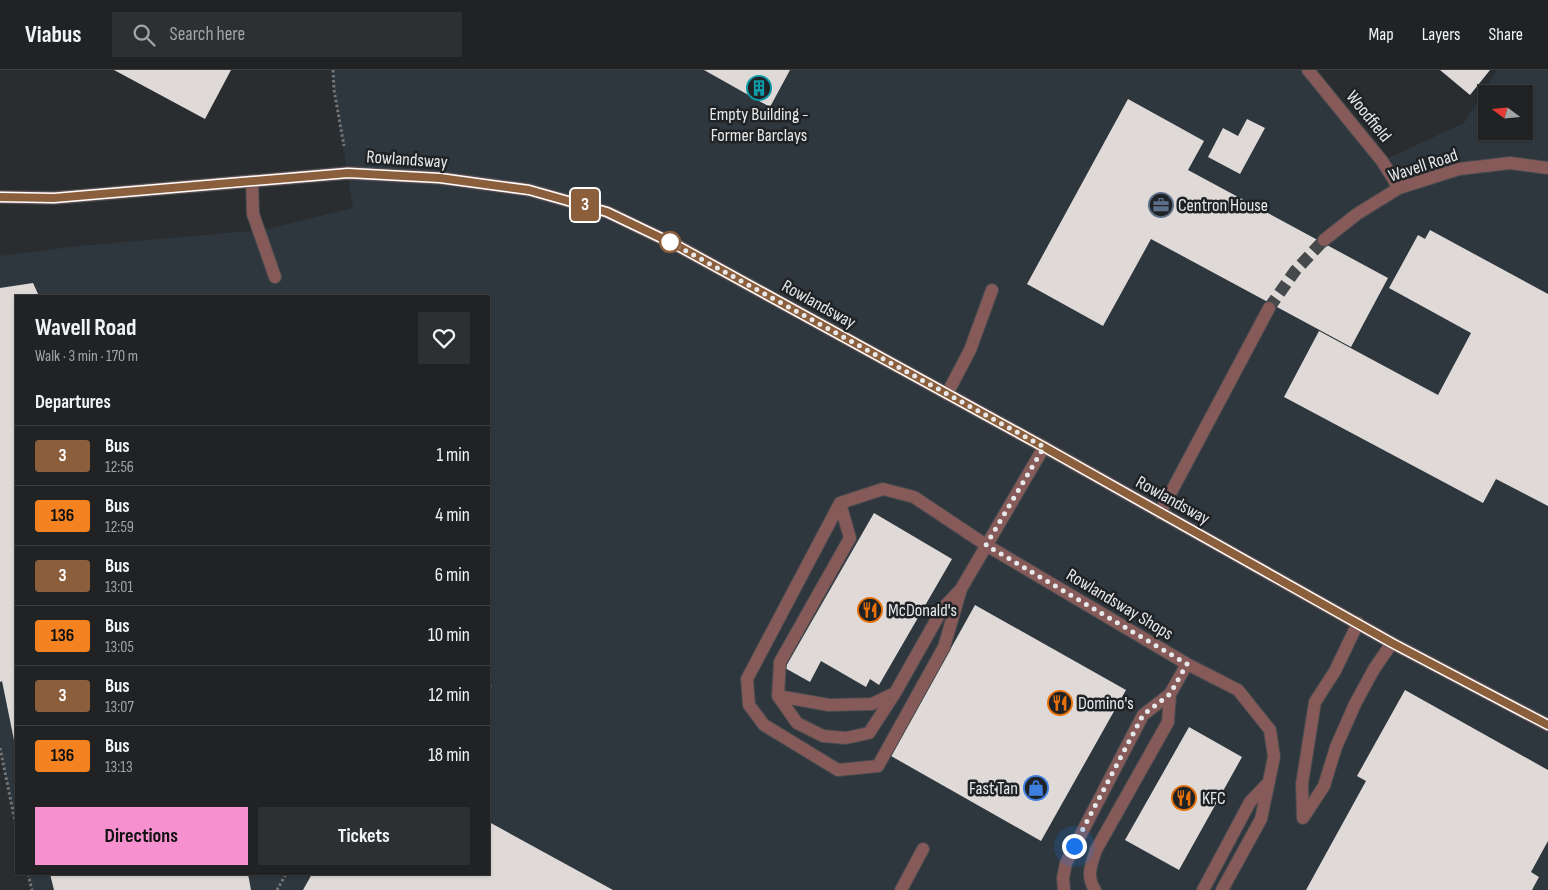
<!DOCTYPE html>
<html lang="en">
<head>
<meta charset="utf-8">
<style>
	body { margin:0; font-family:"Sofia Sans Condensed",sans-serif; background:#2d2f31; color:#f1f3f6; height:100vh; display:flex; flex-direction:column; font-size:19px; white-space:nowrap }
	* { box-sizing:border-box; margin:0 }
	p { font-size:16px; color:#a2a4a6 }
	.icon { flex:none; width:28px; height:28px; fill:none; stroke:currentColor; stroke-width:2; stroke-linecap:round; stroke-linejoin:round }
	.map { position:relative; flex:1; overflow:hidden }
	.sheet { position:absolute; left:15px; top:225px; width:475px; height:580px; display:flex; flex-direction:column; background:#202224; border-radius:0px; box-shadow:0 1px 4px #0004,0 0 0 1px #3d3f41 }
	.sheet>* { flex:none }
	.badge { padding:0 10px; border-radius:4px; font-size:18px; line-height:32px }
	.needle { width:32px; rotate:286deg }
	.buttons { position:absolute; left:1478px; top:15px; display:grid; gap:10px }
	.buttons a { display:grid; place-items:center; width:55px; height:55px; border-radius:0px; background:#202224; box-shadow:0 1px 4px #0004,0 0 0 1px #3d3f41; font-size:25px }
	.you { position:absolute; width:25px; height:25px; margin:-12px; border:4px solid #fff; border-radius:50%; background:#1a73e8; box-shadow:0 0 0 8px #1a73e833 }
	.map>.badge { position:absolute; translate:-50% -50%; box-shadow:0 0 0 2px #fff }
	h2 { padding:0 20px; font-size:19px; line-height:45px }
	.round { display:grid; place-items:center; flex:none; width:52px; height:52px; border-radius:0px; background:#2d2f31 }
	.head { display:flex; align-items:center; justify-content:space-between; height:85px; padding:0 20px }
	h1 { font-size:24px; font-weight:700; line-height:38px }
	.action { display:flex; gap:10px; margin-top:auto; padding:10px 20px }
	.action a { flex:1; height:58px; border-radius:0px; background:#f690cf; color:#111; font-size:20px; font-weight:700; line-height:58px; text-align:center }
	.action a+a { background:#2d2f31; color:#f1f3f6 }
	ul { padding:0; list-style:none }
	li { display:flex; align-items:center; gap:15px; height:60px; padding:0 20px; border-top:1px solid #3d3f41 }
	li div { flex:1 }
	li b { display:block; font-size:19px }
	li em { font-style:normal }
	li .badge { min-width:55px; font-weight:700; text-align:center }
	header { display:flex; align-items:center; gap:30px; box-sizing:border-box; height:70px; padding:0 25px; background:#202224; border-bottom:1px solid #3d3f41 }
	header strong { font-size:24px }
	nav { display:flex; gap:28px; margin-inline-start:auto; font-size:18px }
	.search { width:350px; height:45px; background:#2d2f31; display:flex; align-items:center; gap:12px; box-sizing:border-box; padding:0 18px; border-radius:0px; color:#a2a4a6; font-size:19px }
	.map>svg:first-child { display:block }
	.built { fill:#2e373e; fill-rule:evenodd }
	.building { fill:#dfdad8 }
	.lines { fill:none; stroke-linecap:round; stroke-linejoin:round }
	.street-tunnel { stroke:#46494c; stroke-width:12; stroke-dasharray:12 6; stroke-linecap:butt }
	.lane-casing { stroke:#484b4e; stroke-width:14 }
	.street-casing { stroke:#484b4e; stroke-width:14 }
	.path { stroke:#737678; stroke-width:3; stroke-dasharray:2.5 2.5; stroke-linecap:butt }
	.lane { stroke:#855a58; stroke-width:12 }
	.street { stroke:#855a58; stroke-width:12 }
	.line-casing { stroke:#fff; stroke-width:11 }
	.line { stroke:#8b5e3c; stroke-width:8 }
	.walk { stroke:#e6e8ea; stroke-width:5; stroke-dasharray:0 9 }
	.stop-dot { fill:#fff; stroke:#8b5e3c; stroke-width:2.5 }
	.labels { text-anchor:middle; stroke-width:5; stroke-linejoin:round; paint-order:stroke }
	.poi-label { font-size:18px; fill:#e6e8ea; stroke:#202326; text-anchor:start }
	.street-label { font-size:18px; fill:#e6e8ea; stroke:#202326 }
</style>
</head>
<body>
<header>
<strong>Viabus</strong>
<div class="search"><svg class="icon" aria-label="search" viewBox="0 0 24 24"><circle cx="10" cy="10" r="6"/><path d="M15 15l6 6"/></svg>Search here</div>
<nav><a>Map</a><a>Layers</a><a>Share</a></nav>
</header>
<div class="map">
<svg width="1548" height="820" viewBox="0 0 1548 820">
	<rect width="100%" height="100%" fill="#2a2d30"/>
	<path class="built" d="M333 0H1308L1382 91 1464 53 1497 0H1548V820H32L28 804H489V226H16V756L0 678V186L79 176 263 160 353 138 334 20ZM1486 24H1524V61H1486Z"/>
	<path class="building" d="M114 0H231L205 49Z
		M704 0H790L770 37Z
		M1440 0H1490L1470 25Z
		M1128 29 1204 71 1188 100 1388 208 1351 277 1151 169 1103 256 1027 214Z
		M1247 49 1265 58 1240 104 1208 87 1223 58 1238 66Z
		M1430 160 1548 224V436L1496 409 1483 433 1284 327 1319 261 1438 325 1471 263 1389 218 1418 165 1425 169Z
		M33 213 39 226H16L15 675 2 611 0 612V218Z
		M874 443 952 489 879 615 870 609 866 617 821 591 810 612 785 598Z
		M975 535 1126 620 1041 771 891 686Z
		M1405 620 1548 700V771L1531 802 1539 807 1532 820H1306L1366 711 1357 706Z
		M1189 657 1242 687 1179 800 1125 770Z
		M489 752 613 820H303L312 804H489Z
		M50 804H248L251 820H54Z"/>
	<g class="lines">
		<path class="street-tunnel" d="M1269 238 1295 201 1324 170"/>
		<defs>
			<path id="lane" d="M252 111 253 144 275 207
				M947 324 970 280 992 220
				M1044 377 961 519 944 577 878 696 838 700 764 655 749 635 747 609 840 433 883 419 914 427 986 475 1187 594 1238 620 1270 660 1274 687 1261 749 1222 820
				M840 433 850 468 780 592 778 626 797 653 823 666 846 668 869 663 895 623
				M778 626 829 635 872 634 895 623 943 538 959 521
				M1303 748 1302 714 1315 632 1335 601 1358 553
				M1303 748 1324 716 1336 677 1355 634 1374 599 1392 573
				M901 820 923 779
				M1064 820 1063 808 1066 793 1143 645 1170 624 1187 594
				M1095 820C1086 806 1091 795 1096 780L1168 652 1170 624
				M1203 820 1250 732 1269 712"/>
			<path id="street" d="M1308 0 1382 91 1399 118
				M0 127 54 128 348 103 440 108 529 120 607 142 678 176 1044 377 1392 573 1548 655
				M1324 170 1357 144 1399 118 1459 99 1510 93 1548 98
				M1160 443 1269 238"/>
		</defs>
		<use href="#lane" class="lane-casing"/>
		<use href="#street" class="street-casing"/>
		<path class="path" d="M333 0 334 20 344 76
			M489 616H493
			M0 678 16 756
			M28 804 32 820
			M277 820 286 804"/>
		<use href="#lane" class="lane"/>
		<use href="#street" class="street"/>
	</g>
	<g class="lines">
		<defs>
			<path id="line" d="M0 127 54 128 348 103 440 108 529 120 607 142 678 176 1044 377 1392 573 1548 655"/>
		</defs>
		<use href="#line" class="line-casing"/>
		<use href="#line" class="line"/>
		<path class="walk" d="M670 172 1044 377 986 475 1187 594 1170 624 1143 645 1074 776"/>
	</g>
	<defs>
		<symbol id="building-ring" viewBox="-11 -11 22 22"><circle r="9.5" fill="#202326" stroke="#0f9aa8" stroke-width="1.5"/><path d="M-4-6H4V6H1V3H-1V6H-4ZM-2.5-4.3h1.7v1.8h-1.7ZM.8-4.3h1.7v1.8H.8ZM-2.5-1h1.7V.8h-1.7ZM.8-1h1.7V.8H.8Z" fill="#0f9aa8"/></symbol>
		<symbol id="office-ring" viewBox="-11 -11 22 22"><circle r="9.5" fill="#202326" stroke="#5c6f8a" stroke-width="1.5"/><path d="M-6-3h4V-5.5h4V-3h4V5H-6ZM-1-4.5V-3h2v-1.5ZM-6 0V1H6V0Z" fill="#5c6f8a"/></symbol>
		<symbol id="restaurant-ring" viewBox="-11 -11 22 22"><circle r="9.5" fill="#202326" stroke="#e8710a" stroke-width="1.5"/><path d="M-5-6h1v4h1v-4h1v4h1v-4h1v5L-1.5 .5V6h-2V.5L-5-1ZM5-6V6H3V1.5H1.5Q1.5-4 5-6Z" fill="#e8710a"/></symbol>
		<symbol id="shop-ring" viewBox="-11 -11 22 22"><circle r="9.5" fill="#202326" stroke="#3f7fe0" stroke-width="1.5"/><path d="M-5-2.5h2.3a2.7 3.5 0 0 1 5.4 0H5L5.5 6h-11ZM-1.5-2.5h3a1.5 2.3 0 0 0-3 0Z" fill="#3f7fe0"/></symbol>
	</defs>
	<g fill-rule="evenodd">
		<use href="#building-ring" x="745" y="4" width="28" height="28"/>
		<use href="#office-ring" x="1147" y="121" width="28" height="28"/>
		<use href="#restaurant-ring" x="856" y="526" width="28" height="28"/>
		<use href="#restaurant-ring" x="1046" y="619" width="28" height="28"/>
		<use href="#shop-ring" x="1022" y="704" width="28" height="28"/>
		<use href="#restaurant-ring" x="1170" y="714" width="28" height="28"/>
	</g>
	<circle class="stop-dot" cx="670" cy="172" r="10"/>
	<g class="labels">
		<g class="poi-label">
			<text x="759" y="50" text-anchor="middle">Empty Building -<tspan x="759" dy="21">Former Barclays</tspan></text>
			<text x="1178" y="141">Centron House</text>
			<text x="888" y="546">McDonald's</text>
			<text x="1078" y="639">Domino's</text>
			<text x="1018" y="724" text-anchor="end">Fast Tan</text>
			<text x="1202" y="734">KFC</text>
		</g>
		<g class="street-label">
			<text transform="translate(1369 46) rotate(51)" y="6">Woodfield</text>
			<text transform="translate(407 89) rotate(4)" y="6">Rowlandsway</text>
			<text transform="translate(1423 95) rotate(-18)" y="6">Wavell Road</text>
			<text transform="translate(819 234) rotate(29)" y="6">Rowlandsway</text>
			<text transform="translate(1173 430) rotate(29)" y="6">Rowlandsway</text>
			<text transform="translate(1120 534) rotate(31)" y="6">Rowlandsway Shops</text>
		</g>
	</g>
</svg>
<div class="buttons">
<a><svg class="needle" viewBox="-14 -14 28 28"><path d="M0-13l5 13h-10z" fill="#e53935"/><path d="M0 13l5-13h-10z" fill="#a2a4a6"/></svg></a>
</div>
<div class="you" style="left:1074px;top:776px"></div>
<b class="badge" style="left:585px;top:135px;background:#8b5e3c;color:#fff">3</b>
<section class="sheet">
<div class="head"><div><h1>Wavell Road</h1><p>Walk · 3 min · 170 m</p></div><a class="round"><svg class="icon" aria-label="heart" viewBox="0 0 24 24"><path d="M12 20l-8-8c-3-5 5-10 8-4 3-6 11-1 8 4z"/></svg></a></div>
<h2>Departures</h2>
<ul>
<li><span class="badge" style="background:#8b5e3c;color:#fff">3</span><div><b>Bus</b><p>12:56</p></div><em>1 min</em></li>
<li><span class="badge" style="background:#f58220;color:#111">136</span><div><b>Bus</b><p>12:59</p></div><em>4 min</em></li>
<li><span class="badge" style="background:#8b5e3c;color:#fff">3</span><div><b>Bus</b><p>13:01</p></div><em>6 min</em></li>
<li><span class="badge" style="background:#f58220;color:#111">136</span><div><b>Bus</b><p>13:05</p></div><em>10 min</em></li>
<li><span class="badge" style="background:#8b5e3c;color:#fff">3</span><div><b>Bus</b><p>13:07</p></div><em>12 min</em></li>
<li><span class="badge" style="background:#f58220;color:#111">136</span><div><b>Bus</b><p>13:13</p></div><em>18 min</em></li>
</ul>
<div class="action"><a>Directions</a><a>Tickets</a></div>
</section>
</div>
</body>
</html>
